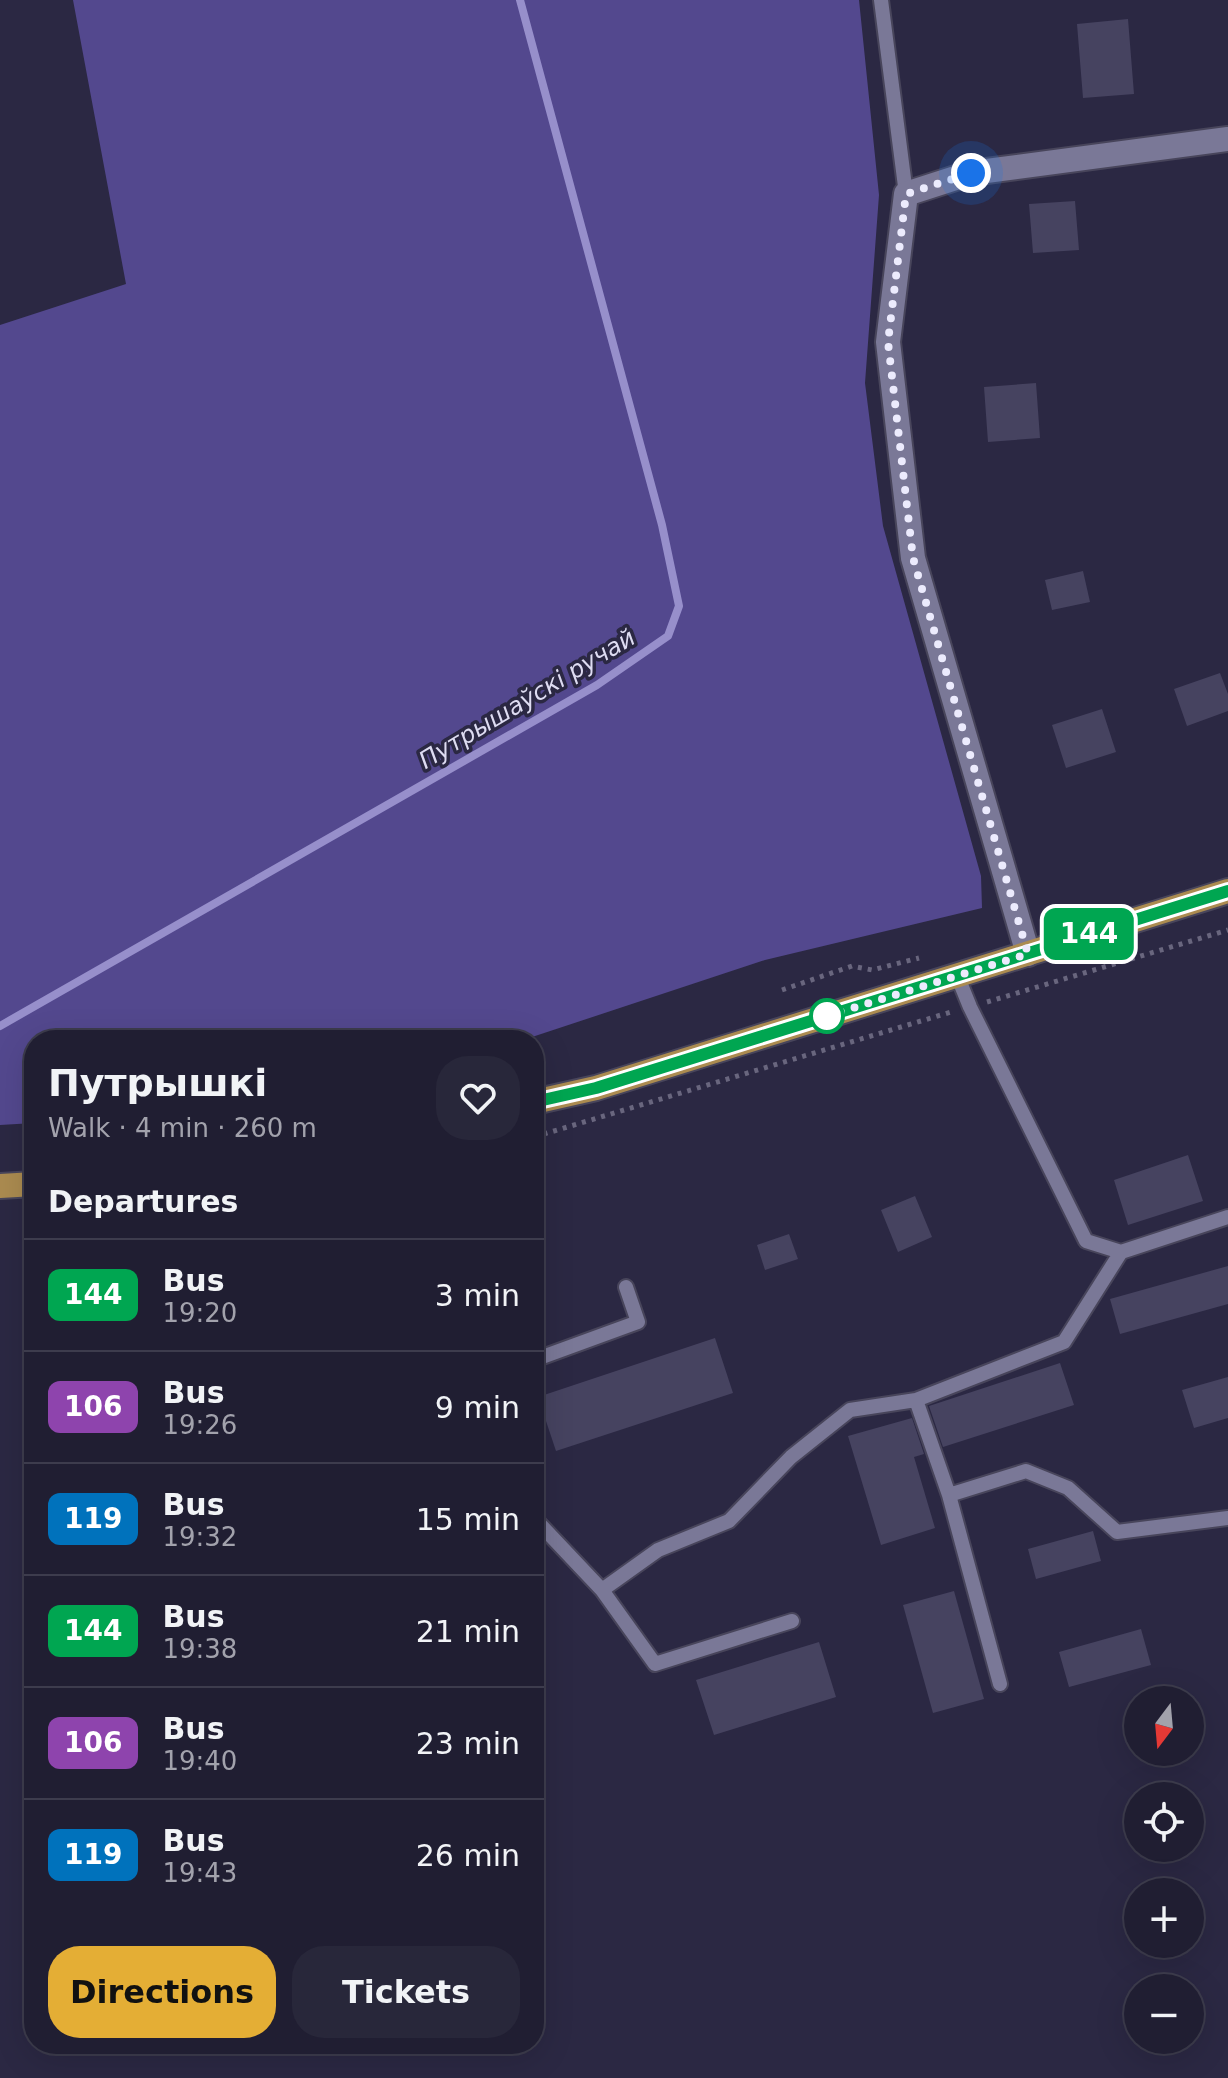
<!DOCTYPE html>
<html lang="en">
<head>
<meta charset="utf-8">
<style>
	body { margin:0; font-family:"DejaVu Sans",sans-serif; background:#28273a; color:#f1f3f6; height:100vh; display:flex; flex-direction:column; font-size:30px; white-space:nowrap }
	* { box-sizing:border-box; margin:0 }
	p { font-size:26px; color:#a2a2ac }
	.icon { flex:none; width:44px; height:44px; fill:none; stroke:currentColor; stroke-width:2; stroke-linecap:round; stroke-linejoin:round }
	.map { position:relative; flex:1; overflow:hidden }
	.drawer { position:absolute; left:24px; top:1030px; width:520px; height:1024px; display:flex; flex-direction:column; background:#201e32; border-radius:32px; box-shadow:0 8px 32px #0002,0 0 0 2px #3d3c4d }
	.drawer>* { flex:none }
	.badge { padding:0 16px; border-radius:12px; font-size:28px; line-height:52px }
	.needle { width:52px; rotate:196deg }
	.controls { position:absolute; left:1124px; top:1686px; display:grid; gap:16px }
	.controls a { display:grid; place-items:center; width:80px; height:80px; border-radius:50%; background:#201e32; box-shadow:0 8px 32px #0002,0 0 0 2px #3d3c4d; font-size:40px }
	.you { position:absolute; width:40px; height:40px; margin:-20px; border:6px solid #fff; border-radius:50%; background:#1a73e8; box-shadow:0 0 0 12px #1a73e833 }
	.map>.badge { position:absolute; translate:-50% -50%; box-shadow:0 0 0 4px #fff }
	h2 { padding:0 24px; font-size:30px; line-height:72px }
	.round { display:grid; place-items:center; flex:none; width:84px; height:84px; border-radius:32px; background:#28273a }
	.headline { display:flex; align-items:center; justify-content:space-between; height:136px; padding:0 24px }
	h1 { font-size:38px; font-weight:700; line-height:60px }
	.primary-button { display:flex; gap:16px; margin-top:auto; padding:16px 24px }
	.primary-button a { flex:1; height:92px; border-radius:32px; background:#e4ae35; color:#111; font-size:32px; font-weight:700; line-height:92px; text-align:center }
	.primary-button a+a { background:#28273a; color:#f1f3f6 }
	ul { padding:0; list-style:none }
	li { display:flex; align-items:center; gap:24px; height:112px; padding:0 24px; border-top:2px solid #3d3c4d }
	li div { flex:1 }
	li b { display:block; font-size:30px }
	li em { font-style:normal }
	li .badge { min-width:88px; font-weight:700; text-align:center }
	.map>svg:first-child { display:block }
	.green { fill:#53488e }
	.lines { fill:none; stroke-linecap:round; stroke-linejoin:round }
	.stream { stroke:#978fcb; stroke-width:8 }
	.building { fill:#464360 }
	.lane-casing { stroke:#48455b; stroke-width:18 }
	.street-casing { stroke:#48455b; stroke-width:28 }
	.primary-casing { stroke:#48455b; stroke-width:28 }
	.path { stroke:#69667e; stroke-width:5; stroke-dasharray:4 6; stroke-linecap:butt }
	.lane { stroke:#7a7897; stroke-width:14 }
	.street { stroke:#7a7897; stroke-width:24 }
	.primary { stroke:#ab8b50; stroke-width:24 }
	.line-casing { stroke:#fff; stroke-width:18 }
	.line { stroke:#00a651; stroke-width:12 }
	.walk { stroke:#ecebfd; stroke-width:8; stroke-dasharray:0 14.4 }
	.stop-dot { fill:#fff; stroke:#00a651; stroke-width:4 }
	.labels { text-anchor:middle; stroke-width:7; stroke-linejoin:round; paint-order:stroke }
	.water-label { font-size:24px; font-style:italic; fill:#dedcf2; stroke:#2b2843 }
</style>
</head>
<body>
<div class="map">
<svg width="1228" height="2078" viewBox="0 0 1228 2078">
	<rect width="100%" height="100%" fill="#2b2843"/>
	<path class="green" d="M73 0H859L879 195 865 383 883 526 981 876 982 908 765 960 523 1040H34V1123L0 1125V325L126 284Z"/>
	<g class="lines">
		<path class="stream" d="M0 1026 597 685 668 636 679 606 662 525 520 0"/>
	</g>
	<path class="building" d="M1128 19 1134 94 1083 98 1077 24Z
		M1075 201 1079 250 1033 253 1029 204Z
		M1036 383 1040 438 988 442 984 387Z
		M1083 571 1090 602 1052 610 1045 580Z
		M1220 673 1228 694V711L1187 726 1174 689Z
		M1102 709 1116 752 1066 768 1052 725Z
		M1188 1155 1203 1201 1128 1225 1114 1180Z
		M915 1196 932 1237 898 1252 881 1210Z
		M789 1234 798 1259 765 1270 757 1245Z
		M1228 1266V1304L1120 1334 1110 1299Z
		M715 1338 733 1393 556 1451 538 1397Z
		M1060 1363 1074 1405 943 1447 929 1406Z
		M1228 1377V1418L1194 1428 1182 1390Z
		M912 1418 924 1454 914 1457 935 1528 881 1545 848 1436Z
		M1093 1531 1101 1561 1036 1579 1028 1549Z
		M954 1591 984 1699 933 1713 903 1605Z
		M1141 1629 1151 1665 1069 1687 1059 1652Z
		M819 1642 836 1697 714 1735 696 1680Z"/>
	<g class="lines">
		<defs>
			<path id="lane" d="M881 0 906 194
				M957 975 970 1007 1086 1241 1121 1252 1228 1217
				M534 1360 638 1322 626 1287
				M916 1400 1064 1342 1121 1252
				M949 1495 1026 1471 1068 1488 1117 1532 1228 1518
				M534 1518 602 1590 658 1550 729 1521 791 1457 850 1410 916 1400 949 1495 1000 1684
				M602 1590 655 1664 792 1621"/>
			<path id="street" d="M1028 954 913 558 888 342 906 194 971 173 1228 139"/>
			<path id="primary" d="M534 1102 596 1088 1228 891
				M0 1186 34 1184"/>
		</defs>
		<use href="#lane" class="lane-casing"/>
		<use href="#street" class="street-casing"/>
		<use href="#primary" class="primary-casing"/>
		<path class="path" d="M782 990 852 966 872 970 919 958
			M987 1002 1228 930
			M534 1137 951 1012"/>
		<use href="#lane" class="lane"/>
		<use href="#street" class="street"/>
		<use href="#primary" class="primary"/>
	</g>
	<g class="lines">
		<defs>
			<path id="line" d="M534 1102 596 1088 1228 891"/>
		</defs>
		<use href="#line" class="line-casing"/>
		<use href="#line" class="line"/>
		<path class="walk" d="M827 1016 1028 954 913 558 888 342 906 194 971 173"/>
	</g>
	<circle class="stop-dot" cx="827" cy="1016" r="16"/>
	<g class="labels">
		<g class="water-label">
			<text transform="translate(527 699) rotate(-31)" y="8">Путрышаўскі ручай</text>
		</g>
	</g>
</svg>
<div class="controls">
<a><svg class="needle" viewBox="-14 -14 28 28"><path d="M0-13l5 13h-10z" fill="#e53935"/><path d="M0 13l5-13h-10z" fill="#a2a2ac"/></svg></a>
<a><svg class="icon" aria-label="locate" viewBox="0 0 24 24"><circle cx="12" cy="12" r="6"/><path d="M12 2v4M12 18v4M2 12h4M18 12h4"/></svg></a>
<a>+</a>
<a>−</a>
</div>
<div class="you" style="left:971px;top:173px"></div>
<b class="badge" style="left:1089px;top:934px;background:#00a651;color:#fff">144</b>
<section class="drawer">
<div class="headline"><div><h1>Путрышкі</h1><p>Walk · 4 min · 260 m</p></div><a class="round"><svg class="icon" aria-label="heart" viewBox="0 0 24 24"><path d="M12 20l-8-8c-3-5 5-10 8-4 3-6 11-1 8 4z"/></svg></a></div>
<h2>Departures</h2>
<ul>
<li><span class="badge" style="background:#00a651;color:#fff">144</span><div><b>Bus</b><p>19:20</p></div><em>3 min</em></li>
<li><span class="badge" style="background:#8e44ad;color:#fff">106</span><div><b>Bus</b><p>19:26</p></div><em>9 min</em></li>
<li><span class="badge" style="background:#0072bc;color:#fff">119</span><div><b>Bus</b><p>19:32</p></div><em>15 min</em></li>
<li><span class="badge" style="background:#00a651;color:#fff">144</span><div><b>Bus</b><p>19:38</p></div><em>21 min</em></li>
<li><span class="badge" style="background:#8e44ad;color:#fff">106</span><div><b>Bus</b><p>19:40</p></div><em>23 min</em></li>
<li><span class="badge" style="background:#0072bc;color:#fff">119</span><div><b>Bus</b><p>19:43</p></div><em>26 min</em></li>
</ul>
<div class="primary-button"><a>Directions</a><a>Tickets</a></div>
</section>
</div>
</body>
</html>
